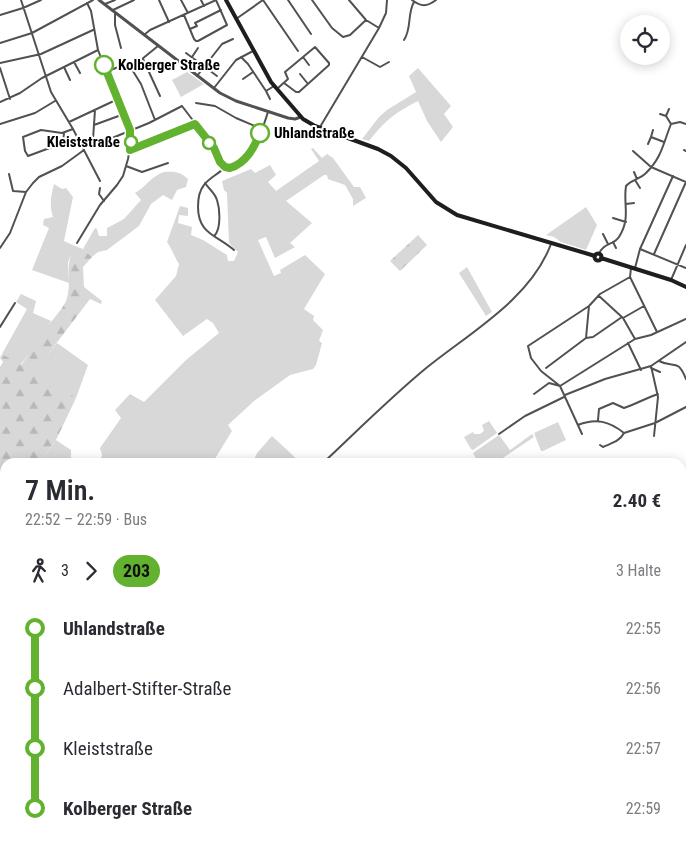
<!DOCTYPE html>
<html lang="de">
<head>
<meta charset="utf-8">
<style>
	body { margin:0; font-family:"Roboto Condensed",sans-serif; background:#f2f2f3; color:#2b2b33; height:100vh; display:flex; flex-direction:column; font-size:19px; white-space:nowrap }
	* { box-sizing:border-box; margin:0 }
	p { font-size:16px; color:#7c7c81 }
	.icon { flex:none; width:28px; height:28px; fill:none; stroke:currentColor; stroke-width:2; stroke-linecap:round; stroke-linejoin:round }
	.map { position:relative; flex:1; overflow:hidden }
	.panel { position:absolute; left:0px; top:458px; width:686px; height:391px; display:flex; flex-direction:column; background:#fff; border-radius:15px 15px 0 0; box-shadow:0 2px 12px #0003 }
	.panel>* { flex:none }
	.badge { padding:0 10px; border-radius:16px; font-size:18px; line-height:32px }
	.controls { position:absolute; left:620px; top:15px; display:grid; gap:10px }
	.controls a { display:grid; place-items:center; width:50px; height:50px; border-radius:50%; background:#fff; box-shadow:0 2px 12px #0003; font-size:25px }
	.map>.badge { position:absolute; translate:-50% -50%; box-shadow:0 0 0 2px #fff }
	.legs { display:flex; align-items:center; gap:8px; height:55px; padding:0 25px; font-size:16px }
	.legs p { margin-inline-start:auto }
	.headline { display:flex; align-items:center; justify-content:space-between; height:85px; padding:0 25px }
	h1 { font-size:28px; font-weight:600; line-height:38px }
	ul { padding:0 25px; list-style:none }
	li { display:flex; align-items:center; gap:18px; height:60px; font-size:19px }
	li i { display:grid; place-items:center; width:8px; height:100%; margin:0 6px; background:currentColor }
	li i::after { content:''; width:12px; height:12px; margin:-6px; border:4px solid; border-radius:50%; background:#fff }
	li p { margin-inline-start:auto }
	li:first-child i { background:linear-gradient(#0000 50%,currentColor 0) }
	li:last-child i { background:linear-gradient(currentColor 50%,#0000 0) }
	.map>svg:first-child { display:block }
	.green { fill:#d8d8d8 }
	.forest { fill:url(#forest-firs) }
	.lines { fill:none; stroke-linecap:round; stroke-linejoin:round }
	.minor { stroke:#515151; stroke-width:2 }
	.tertiary { stroke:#515151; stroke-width:3 }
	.secondary { stroke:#1e1e1e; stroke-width:4 }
	.line-1-casing { stroke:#fff; stroke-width:11 }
	.line-1 { stroke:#62b22f; stroke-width:8 }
	.stop-1-dot { fill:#fff; stroke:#62b22f; stroke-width:2.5 }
	.labels { text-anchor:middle; stroke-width:4; stroke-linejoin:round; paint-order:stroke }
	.stop-label { font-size:15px; font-weight:bold; fill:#000; stroke:#fff; text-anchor:start }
</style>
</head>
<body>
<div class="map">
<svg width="686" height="848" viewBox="0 0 686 848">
	<defs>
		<pattern id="forest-firs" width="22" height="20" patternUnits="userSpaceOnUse" patternTransform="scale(1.25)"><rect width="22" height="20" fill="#d8d8d8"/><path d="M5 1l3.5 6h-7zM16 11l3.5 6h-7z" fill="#b8b8b8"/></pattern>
	</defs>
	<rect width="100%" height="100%" fill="#fff"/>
	<path class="green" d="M418 68 451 106 444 114 453 127 441 142 427 121 418 101C393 114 386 120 369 141L362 139 379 117 387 110 416 92 409 76Z
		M187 72 204 84 181 97 172 80Z
		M313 148 322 158 327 154 333 158 354 187H360L366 198 353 206V199L345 185 328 179 327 175H324L286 201 312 223 290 243 295 247 275 258 266 237 258 240 274 276 281 273 280 270 305 255 325 274 304 309 314 316 313 320 323 330 319 341 322 343 316 365 313 369 290 375 254 401 228 425 232 431 213 462H100L102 455 100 448 121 418 115 410 130 394 144 402 186 360 219 333 213 323 207 319 183 336 155 300 176 276 179 264C174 256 172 249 167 242L180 206 188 208V216L179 215 178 223 192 227 191 235 203 240 227 255 228 261H234L238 252 229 243 227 193 224 190 222 181 251 169 255 173 270 165 276 175 268 182 276 191 319 161 311 149Z
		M164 172C174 171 181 172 188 179L186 187 177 190 172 200 163 195 151 204 139 226 107 250 98 252 92 257 83 249 95 228 97 229 99 236H107V228L124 219 141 200 135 193C146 187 151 176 164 172Z
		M54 184 62 189 66 188 73 197 64 241 75 246 68 262 69 283 32 270 49 228 43 225 44 219 53 217C49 205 51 196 54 184Z
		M586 207 597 225 586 250 561 242 554 237 546 235Z
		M467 267 492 312 486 316 459 273Z
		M21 294 36 301 33 313 51 321C40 335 32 352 20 365L2 354 27 309 16 302Z
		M57 343 88 365 76 398 40 371 49 353Z
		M489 421 497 433 473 450 471 449 464 437 473 432 474 434H480L484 431 482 425Z
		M558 422 566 440 543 451H541L534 433Z
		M532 434 534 437 497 462H478L473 453 499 435 510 450Z
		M272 436 300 462H253L257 453Z
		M56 440 71 450V462H40Z
		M0 473 5 476V486L3 488 5 512V552L0 555Z
		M5 557V772L0 777V560Z"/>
	<path class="forest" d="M418 235 427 245 400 271 390 261Z
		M75 246 83 249 92 257 83 267 84 287 102 301 101 304 90 299 49 353 41 371 76 398 56 440 40 462H5V476L0 473V367L3 362 0 358 2 354 21 365C29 355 31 349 37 339 44 328 64 310 67 298 72 279 64 264 75 246Z
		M5 772V844H127L130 848H0V777Z
		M151 844H563L555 848H152Z"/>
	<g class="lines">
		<path class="minor" d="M21 0 51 92 73 129 100 181
			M159 0 169 22
			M181 0 188 13
			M201 0 204 6
			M288 0 311 34
			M312 0 332 28 343 37 350 35 366 20
			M349 0 366 20 379 28
			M412 0C421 7 427 7 436 0
			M105 4 115 0
			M113 10 134 0
			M115 14V25L121 48
			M0 15 23 8 41 0
			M184 15 194 39 196 41H198L227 25 216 0
			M236 19 263 0 298 51
			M190 29 197 26 195 23 221 10
			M144 35 150 30 216 0
			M404 40C412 28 407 14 414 2
			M0 43 32 33 93 0
			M186 53 217 76
			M192 57 198 48
			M241 57 248 64 266 91 274 86
			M303 57 309 65
			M362 57 380 67 389 62
			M143 59 160 96
			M74 62 80 73
			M0 63 41 54 93 30
			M64 67 70 80
			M0 68 10 99
			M131 68 141 84 155 120
			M108 71 121 66 131 68 158 46
			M300 74 308 84
			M197 76 222 44 233 39
			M243 79 253 72
			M214 88 236 60 253 51
			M278 88 288 79 285 72 315 47 329 63V65L299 92H296L284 83
			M266 91 270 99
			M0 102 20 93 42 78 98 50
			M196 103 215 106 236 118 262 129
			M669 109 666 116 671 124
			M95 110 93 139 95 145 149 123 182 106 214 148 221 162 225 167 230 168C254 161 261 133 268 112
			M660 114 666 116
			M69 122 118 99
			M0 124 35 113 55 101
			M94 125 124 114
			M320 127 379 28 386 13 387 0
			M653 130 651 137 664 142
			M64 133 63 143 28 156 25 151 23 137 41 130 62 133 73 129
			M648 144 651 137
			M130 150 195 124
			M684 150 686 151
			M633 151 651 167 686 182
			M126 166 142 172 168 163
			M225 167C219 174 210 177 204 185 199 191 198 199 198 207 198 234 217 235 234 250
			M634 172 637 179
			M9 174 13 191 26 192
			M635 180 640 188
			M205 183C209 189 215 193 217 200 220 209 221 228 215 235
			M100 188 99 194 104 201
			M626 204 634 203
			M613 218 626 222
			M603 234 608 244
			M613 242 616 248
			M77 243 100 205 117 185 123 176 128 159 131 142 129 128 98 50 91 11 87 3
			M0 248 10 233 26 192 33 183 39 177 62 166 84 150
			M640 249 686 268
			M599 254C603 243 614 245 619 237 631 218 623 205 626 186 631 180 640 179 646 173 662 157 663 144 671 124L680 122 686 124
			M654 254 686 182
			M631 268 630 277 657 332
			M635 268 640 249 673 176
			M671 280 686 245
			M599 296 623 318 635 339
			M623 318 644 306
			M0 327 15 303
			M586 338 593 337 622 317
			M628 343 641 370
			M659 361C674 369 677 357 686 379
			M651 366 658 397 654 436
			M546 368 586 338 589 306
			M651 368 660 372
			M534 394 549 383 560 386 635 339 651 335 686 319
			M598 420 599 409 613 403 624 408C636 404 646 398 658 394
			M578 425C596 418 609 421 624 433L655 423 686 407
			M499 434 525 416 564 397 565 395 605 379 651 366 686 342
			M582 434 560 386 541 371 531 358 528 346 589 306 600 294 630 277
			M600 445 603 447C612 443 620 441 624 433
			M324 462C357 431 390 398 425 369 469 333 530 300 551 244
			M0 557 5 554"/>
		<path class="tertiary" d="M99 0 220 93 236 101 288 118 295 119 301 117"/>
		<path class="secondary" d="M226 0 271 82 303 119 315 126 378 149 391 156 406 168 436 202 457 215 595 256
			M594.5 257a3.5 3.5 0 1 1 7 0a3.5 3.5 0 1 1-7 0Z
			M601 258 671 280 686 287"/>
	</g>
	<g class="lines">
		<defs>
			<path id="line-1" d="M104 65 130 130V150L195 124 214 148 220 162 225 167 230 168C246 163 254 148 260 133"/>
		</defs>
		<use href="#line-1" class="line-1-casing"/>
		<use href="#line-1" class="line-1"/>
	</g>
	<g class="stop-1-dot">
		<circle cx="104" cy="65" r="9"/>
		<circle cx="260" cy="133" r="9"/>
		<circle cx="131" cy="142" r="6"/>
		<circle cx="209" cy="143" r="6"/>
	</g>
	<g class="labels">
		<g class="stop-label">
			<text x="118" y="70">Kolberger Straße</text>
			<text x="274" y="138">Uhlandstraße</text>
			<text x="120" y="147" text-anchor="end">Kleiststraße</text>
		</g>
	</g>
</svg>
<div class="controls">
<a><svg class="icon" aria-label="locate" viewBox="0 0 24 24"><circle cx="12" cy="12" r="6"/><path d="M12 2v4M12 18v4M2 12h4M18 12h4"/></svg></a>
</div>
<section class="panel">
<div class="headline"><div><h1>7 Min.</h1><p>22:52 – 22:59 · Bus</p></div><b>2.40 €</b></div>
<div class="legs"><svg class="icon" aria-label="walk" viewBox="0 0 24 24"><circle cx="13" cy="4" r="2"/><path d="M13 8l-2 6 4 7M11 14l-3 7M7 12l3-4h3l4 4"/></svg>3<svg class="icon" aria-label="forward" viewBox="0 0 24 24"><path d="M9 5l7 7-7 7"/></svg><b class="badge" style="background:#62b22f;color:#111">203</b><p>3 Halte</p></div>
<ul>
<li><i style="color:#62b22f"></i><b>Uhlandstraße</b><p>22:55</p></li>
<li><i style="color:#62b22f"></i><span>Adalbert-Stifter-Straße</span><p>22:56</p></li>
<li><i style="color:#62b22f"></i><span>Kleiststraße</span><p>22:57</p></li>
<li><i style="color:#62b22f"></i><b>Kolberger Straße</b><p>22:59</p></li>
</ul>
</section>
</div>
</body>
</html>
